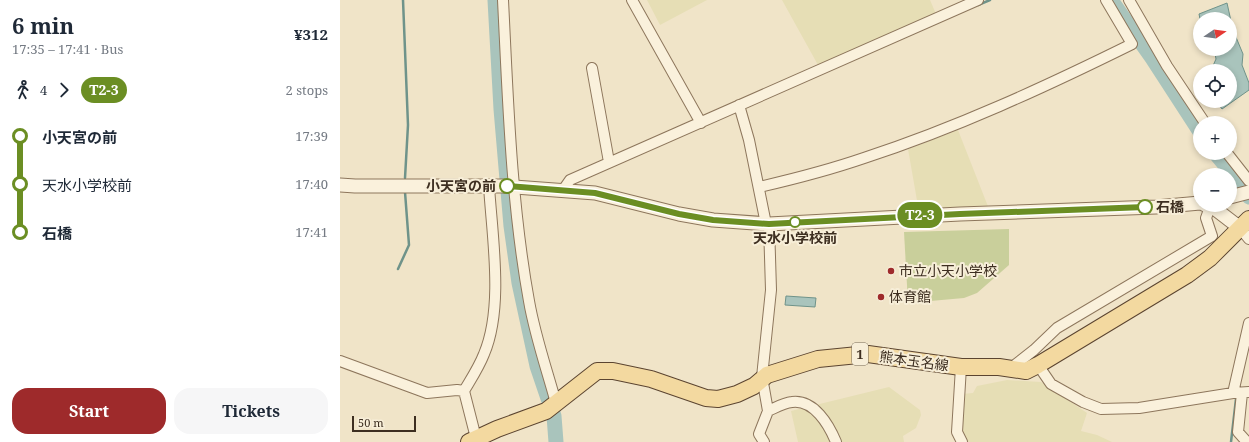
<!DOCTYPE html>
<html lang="en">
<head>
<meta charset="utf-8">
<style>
	body { margin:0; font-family:"Noto Serif","Noto Sans JP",serif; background:#f6f6f7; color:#1f2937; height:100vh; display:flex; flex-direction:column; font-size:15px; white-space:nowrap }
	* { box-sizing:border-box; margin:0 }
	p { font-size:13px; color:#747a83 }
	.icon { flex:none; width:22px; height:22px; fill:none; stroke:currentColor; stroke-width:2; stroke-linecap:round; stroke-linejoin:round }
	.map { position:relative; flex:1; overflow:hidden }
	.panel { display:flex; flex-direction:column; background:#fff; width:340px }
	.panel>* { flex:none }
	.badge { padding:0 8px; border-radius:13px; font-size:14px; line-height:26px }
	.needle { width:26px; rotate:77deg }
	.fabs { position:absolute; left:853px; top:12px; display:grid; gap:8px }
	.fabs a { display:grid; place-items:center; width:44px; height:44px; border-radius:50%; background:#fff; box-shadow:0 2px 6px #0003; font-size:20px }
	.scale { position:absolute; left:12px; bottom:10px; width:64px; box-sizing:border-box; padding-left:4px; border:2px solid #3d2e20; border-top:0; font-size:11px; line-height:14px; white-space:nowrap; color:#3d2e20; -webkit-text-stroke:3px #f7eed8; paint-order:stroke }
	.map>.badge { position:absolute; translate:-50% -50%; box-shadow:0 0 0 2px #fff }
	.legs { display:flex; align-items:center; gap:6px; height:44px; padding:0 12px; font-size:13px }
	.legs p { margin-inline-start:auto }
	.head { display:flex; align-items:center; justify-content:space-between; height:68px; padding:0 12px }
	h1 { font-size:22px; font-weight:700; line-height:30px }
	.primary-button { display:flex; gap:8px; margin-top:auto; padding:8px 12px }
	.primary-button a { flex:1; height:46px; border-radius:16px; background:#9e2a2b; color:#fff; font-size:16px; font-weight:700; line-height:46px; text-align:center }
	.primary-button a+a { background:#f6f6f7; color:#1f2937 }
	ul { padding:0 12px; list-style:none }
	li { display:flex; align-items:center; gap:14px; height:48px; font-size:15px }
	li i { display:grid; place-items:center; width:6px; height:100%; margin:0 5px; background:currentColor }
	li i::after { content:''; width:10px; height:10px; margin:-5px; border:3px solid; border-radius:50%; background:#fff }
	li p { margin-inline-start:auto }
	li:first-child i { background:linear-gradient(#0000 50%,currentColor 0) }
	li:last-child i { background:linear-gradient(currentColor 50%,#0000 0) }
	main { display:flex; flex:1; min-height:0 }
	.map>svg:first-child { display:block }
	.farmland { fill:#e6deb5 }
	.green { fill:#c9cf9b }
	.water { fill:#a9c4bc; stroke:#6f938a }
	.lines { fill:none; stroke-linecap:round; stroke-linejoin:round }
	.stream { stroke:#6f938a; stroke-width:2.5 }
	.river { stroke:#a9c4bc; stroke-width:15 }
	.minor-casing { stroke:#8d765c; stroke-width:12 }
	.tertiary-casing { stroke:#8d765c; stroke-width:15 }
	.primary-casing { stroke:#5b4430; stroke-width:18 }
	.minor { stroke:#faf1dc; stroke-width:10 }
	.tertiary { stroke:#faf1dc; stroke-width:13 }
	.primary { stroke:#f3d9a0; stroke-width:16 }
	.line-1-casing { stroke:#fff; stroke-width:9 }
	.line-1 { stroke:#6b8e23; stroke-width:6 }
	.stop-1-dot { fill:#fff; stroke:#6b8e23; stroke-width:2 }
	.poi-dot { fill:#9e2a2b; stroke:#f7eed8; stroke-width:1.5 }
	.labels { text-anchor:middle; stroke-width:4; stroke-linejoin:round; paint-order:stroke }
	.shield { fill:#f7eed8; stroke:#756857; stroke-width:1 }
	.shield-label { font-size:13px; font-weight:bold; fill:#3d2e20 }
	.stop-label { font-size:14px; font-weight:bold; fill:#3d2e20; stroke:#f7eed8; text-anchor:end }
	.poi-label { font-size:14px; fill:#3d2e20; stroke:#f7eed8; text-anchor:start }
	.street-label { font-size:14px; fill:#3d2e20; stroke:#f7eed8 }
</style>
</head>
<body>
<main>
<section class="panel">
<div class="head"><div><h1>6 min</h1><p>17:35 – 17:41 · Bus</p></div><b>¥312</b></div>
<div class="legs"><svg class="icon" aria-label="walk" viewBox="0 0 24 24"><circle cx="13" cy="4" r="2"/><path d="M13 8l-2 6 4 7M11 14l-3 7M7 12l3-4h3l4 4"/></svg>4<svg class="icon" aria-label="forward" viewBox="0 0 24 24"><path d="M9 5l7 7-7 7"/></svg><b class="badge" style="background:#6b8e23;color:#fff">T2-3</b><p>2 stops</p></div>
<ul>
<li><i style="color:#6b8e23"></i><b>小天宮の前</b><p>17:39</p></li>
<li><i style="color:#6b8e23"></i><span>天水小学校前</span><p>17:40</p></li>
<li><i style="color:#6b8e23"></i><b>石橋</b><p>17:41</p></li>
</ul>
<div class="primary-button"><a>Start</a><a>Tickets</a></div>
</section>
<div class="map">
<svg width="909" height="442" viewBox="0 0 909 442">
	<rect width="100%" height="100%" fill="#f0e4c8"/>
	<path class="farmland" d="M307 0H367L320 25Z
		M442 0H590L596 14 478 65Z
		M618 130 649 209 579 212 568 149Z
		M667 380 701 382 747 413 741 431 757 435 772 442H628L620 430 622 394 633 393 637 386Z
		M549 387 580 410 581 415 576 428 563 436 564 442H458L451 411Z"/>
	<path class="green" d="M669 229V265L637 293 624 298 568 303 564 232Z"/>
	<path class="water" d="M887 3 893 30 903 54 902 65 909 83V90L882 109 876 101H890V71H861L872 68 876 59 874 49H890V19H860L859 14Z
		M446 296 476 298 475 307 445 305Z"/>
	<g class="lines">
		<path class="stream" d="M63 0 68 125 65 178
			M638 5 650 0
			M58 269 69 245 65 192
			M891 442 896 399"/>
		<path class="river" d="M155 0 161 109 171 226 179 283 197 366 214 416 216 442
			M771 0 812 58 860 132
			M875 153 895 177 909 197"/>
		<defs>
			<path id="minor" d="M163 0C168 100 171 202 189 301 195 336 207 370 216 403
				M292 0 361 123
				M789 0 827 66 865 123
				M252 68 269 162
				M399 105 409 140 426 224
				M887 153 909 181
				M419 187C454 179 489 170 524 158 616 128 705 87 792 44L766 0
				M223 190 230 180 638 0
				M900 228 909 239
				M0 361 87 393 117 390 124 391
				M698 365 711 384 743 402 761 409 799 408 893 393 909 392
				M621 367 617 432 622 442
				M671 368 694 350 717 328 872 236 866 218 870 207
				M893 393 909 323
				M902 393 898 432 907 442
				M428 411C435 408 443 403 452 402 474 399 489 425 496 442
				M136 438 124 391C131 379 139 367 144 354 164 307 152 236 149 186
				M424 442 419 434 428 411 422 377 431 290 429 224"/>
			<path id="tertiary" d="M0 185 15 186H162L255 193 339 214 373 220 429 224 620 214 816 207 860 203
				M890 197 909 192
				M865 205 874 208 900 228"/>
			<path id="primary" d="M129 442 157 429 206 411 257 371H273L311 379 366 398 378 399 397 394 414 386 427 375 478 359 528 354 621 367H659L686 371 698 365 847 275 870 258 909 219"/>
		</defs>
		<use href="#minor" class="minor-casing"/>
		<use href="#tertiary" class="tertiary-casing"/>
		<use href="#primary" class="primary-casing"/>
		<use href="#minor" class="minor"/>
		<use href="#tertiary" class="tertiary"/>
		<use href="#primary" class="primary"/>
	</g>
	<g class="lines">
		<defs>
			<path id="line-1" d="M167 186 255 193 339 214 373 220 429 224 620 214 805 207"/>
		</defs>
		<use href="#line-1" class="line-1-casing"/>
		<use href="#line-1" class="line-1"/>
	</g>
	<g class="stop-1-dot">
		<circle cx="167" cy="186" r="7"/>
		<circle cx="805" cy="207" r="7"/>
		<circle cx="455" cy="222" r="5"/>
	</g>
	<g class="poi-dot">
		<circle cx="551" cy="271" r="4"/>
		<circle cx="541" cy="297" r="4"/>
	</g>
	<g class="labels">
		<rect class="shield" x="512" y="343" width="16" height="22" rx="3"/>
		<g class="shield-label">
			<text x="520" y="359">1</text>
		</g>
		<g class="stop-label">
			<text x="156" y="191">小天宮の前</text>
			<text x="816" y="212" text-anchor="start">石橋</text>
			<text x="455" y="243" text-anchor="middle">天水小学校前</text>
		</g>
		<g class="poi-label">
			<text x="559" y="276">市立小天小学校</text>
			<text x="549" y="302">体育館</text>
		</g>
		<g class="street-label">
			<text transform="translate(574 361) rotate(8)" y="5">熊本玉名線</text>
		</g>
	</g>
</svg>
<div class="fabs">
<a><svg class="needle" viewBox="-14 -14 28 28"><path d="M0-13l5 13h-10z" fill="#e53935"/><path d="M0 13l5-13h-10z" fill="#747a83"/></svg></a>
<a><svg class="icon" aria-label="locate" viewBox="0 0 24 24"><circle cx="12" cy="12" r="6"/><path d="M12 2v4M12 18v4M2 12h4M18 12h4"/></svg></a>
<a>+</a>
<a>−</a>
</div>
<div class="scale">50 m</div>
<b class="badge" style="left:580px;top:215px;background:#6b8e23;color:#fff">T2-3</b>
</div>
</main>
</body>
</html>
